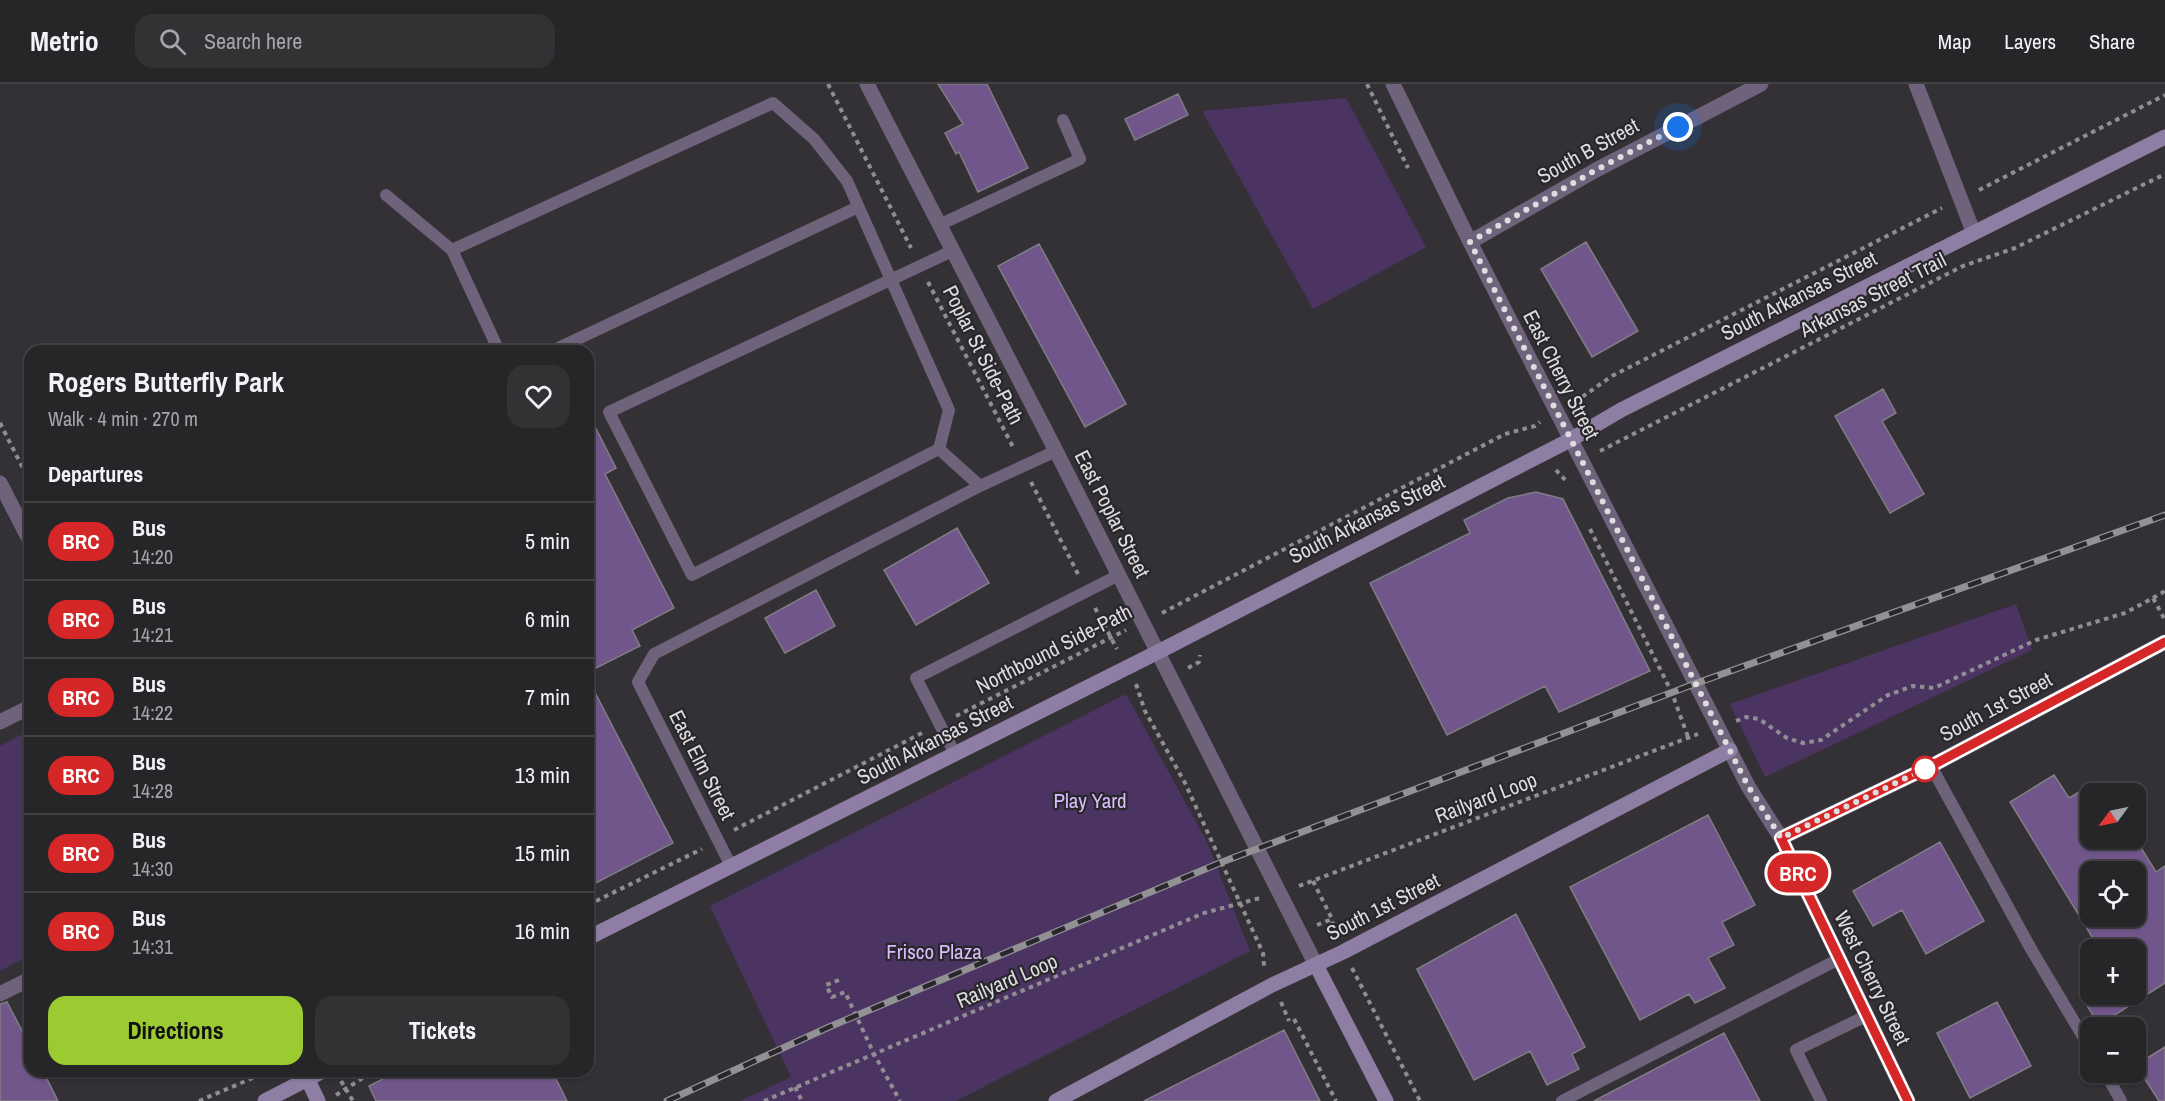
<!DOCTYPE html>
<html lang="en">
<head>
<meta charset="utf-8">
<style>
	body { margin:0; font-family:"Archivo Narrow",sans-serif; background:#323134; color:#f1f3f6; height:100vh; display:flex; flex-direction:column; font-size:22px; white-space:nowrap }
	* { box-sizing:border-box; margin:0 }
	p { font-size:20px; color:#a4a5a8 }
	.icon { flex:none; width:33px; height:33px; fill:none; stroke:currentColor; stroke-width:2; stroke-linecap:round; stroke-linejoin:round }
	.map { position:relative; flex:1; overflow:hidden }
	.side { position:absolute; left:24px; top:261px; width:570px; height:732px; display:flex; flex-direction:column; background:#262528; border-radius:18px; box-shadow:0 2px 4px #0004,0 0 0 2px #424245 }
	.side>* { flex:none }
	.badge { padding:0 12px; border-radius:20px; font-size:21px; line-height:39px }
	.needle { width:39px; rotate:237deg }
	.buttons { position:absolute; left:2080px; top:699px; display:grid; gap:12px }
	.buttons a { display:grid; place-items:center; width:66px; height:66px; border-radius:12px; background:#262528; box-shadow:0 2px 4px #0004,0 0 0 2px #424245; font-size:30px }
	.you { position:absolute; width:30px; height:30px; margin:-15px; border:4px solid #fff; border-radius:50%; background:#1a73e8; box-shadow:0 0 0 9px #1a73e833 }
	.map>.badge { position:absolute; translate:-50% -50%; box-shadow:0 0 0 3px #fff }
	h2 { padding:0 24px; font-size:22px; line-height:54px }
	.round { display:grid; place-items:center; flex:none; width:63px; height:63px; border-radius:18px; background:#323134 }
	.headline { display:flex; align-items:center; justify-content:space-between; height:102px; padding:0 24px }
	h1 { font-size:28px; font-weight:700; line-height:45px }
	.primary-button { display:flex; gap:12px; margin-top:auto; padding:12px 24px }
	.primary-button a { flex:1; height:69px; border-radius:18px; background:#9cca31; color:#111; font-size:24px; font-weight:700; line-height:69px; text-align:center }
	.primary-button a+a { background:#323134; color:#f1f3f6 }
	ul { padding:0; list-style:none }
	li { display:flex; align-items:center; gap:18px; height:78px; padding:0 24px; border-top:2px solid #424245 }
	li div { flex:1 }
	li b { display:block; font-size:22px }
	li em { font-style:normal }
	li .badge { min-width:66px; font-weight:700; text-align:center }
	header { display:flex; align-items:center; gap:36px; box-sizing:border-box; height:84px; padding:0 30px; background:#262528; border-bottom:2px solid #424245 }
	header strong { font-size:28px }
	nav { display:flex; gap:33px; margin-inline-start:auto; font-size:21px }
	.search { width:420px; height:54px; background:#323134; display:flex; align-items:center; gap:15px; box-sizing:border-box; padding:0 21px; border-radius:18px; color:#a4a5a8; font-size:22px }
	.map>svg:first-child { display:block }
	.green { fill:#4b3462 }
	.building { fill:#70568b; stroke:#807d84; stroke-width:1.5; fill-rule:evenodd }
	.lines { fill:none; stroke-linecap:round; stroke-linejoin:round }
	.path { stroke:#908e92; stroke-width:4; stroke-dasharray:4.5 4.5; stroke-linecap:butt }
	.lane { stroke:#6e637b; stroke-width:12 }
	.street { stroke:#6e637b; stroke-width:15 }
	.secondary { stroke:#8f7ea4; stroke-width:15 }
	.rail-casing { stroke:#929194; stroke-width:7 }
	.rail { stroke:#29272c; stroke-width:4.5; stroke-dasharray:14; stroke-linecap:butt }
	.line-casing { stroke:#fff; stroke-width:14 }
	.line { stroke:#d62728; stroke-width:9 }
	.walk { stroke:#dddcdf; stroke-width:6; stroke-dasharray:0 10.8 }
	.stop-dot { fill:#fff; stroke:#d62728; stroke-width:3 }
	.labels { text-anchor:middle; stroke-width:4.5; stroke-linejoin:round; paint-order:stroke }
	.street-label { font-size:21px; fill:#dddcdf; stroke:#29272c }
	.park-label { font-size:21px; fill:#dabcfd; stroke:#29272c }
</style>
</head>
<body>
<header>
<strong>Metrio</strong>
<div class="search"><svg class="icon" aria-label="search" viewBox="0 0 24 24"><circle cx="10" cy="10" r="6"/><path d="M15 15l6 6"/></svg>Search here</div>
<nav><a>Map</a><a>Layers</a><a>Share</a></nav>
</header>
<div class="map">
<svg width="2165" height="1017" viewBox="0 0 2165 1017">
	<rect width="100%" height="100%" fill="#333136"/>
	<path class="green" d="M1346 14 1426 163 1313 225 1202 27Z
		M2016 520 2032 566 1765 693 1730 620Z
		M1126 610 1207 758 1250 867 956 1017H740L791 993 710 822Z
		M30 646V871L0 887V662Z"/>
	<path class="building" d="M938 0H987L1028 84 978 108 959 68 956 70 945 49 963 40Z
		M1178 10 1188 31 1135 56 1125 35Z
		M1586 158 1638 247 1592 273 1541 185Z
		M1039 160 1126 320 1085 343 998 182Z
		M1883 305 1896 329 1882 337 1924 410 1890 429 1835 332Z
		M588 329 616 384 605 390 674 524 632 546 640 562 588 588Z
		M1536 408 1563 415 1650 587 1559 628 1545 602 1447 651 1370 499 1470 449 1464 436 1508 414Z
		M957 444 989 499 916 541 884 486Z
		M816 506 835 542 785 569 765 534Z
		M588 595 673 759 588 803Z
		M2054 691 2069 714 2091 701V754H2135L2156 788 2165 782V899L2099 941 2080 910H2136V866H2100L2010 718ZM2091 788H2136V832H2091Z
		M1708 731 1755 821 1722 838 1734 861 1708 874 1725 904 1695 919 1689 910 1640 936 1570 803Z
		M1940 758 1984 837 1926 870 1902 826 1873 842 1853 807Z
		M1516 830 1585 963 1572 970 1579 985 1547 1001 1530 967 1474 996 1417 885Z
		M7 918 30 962V987H43L58 1017H0V920Z
		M1997 918 2031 982 1970 1014 1937 949Z
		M1284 946 1320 1017H1144Z
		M1724 949 1760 1017H1594Z
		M2165 963V1017H2159L2136 981Z
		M398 987H552L567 1017H376L369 1002Z"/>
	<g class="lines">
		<path class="path" d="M828 0 911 164
			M1367 0 1408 84
			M1979 106 2165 11
			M928 198 1014 365
			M1575 318 1612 292 1942 124
			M0 339 30 398
			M1600 367 1963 182 2015 164 2165 90
			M1556 386 1567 398
			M1031 398 1078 490
			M1590 445 1672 609 1688 653
			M2153 514 2165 507
			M1095 524 1117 565
			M1162 529 1505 350 1535 342 1540 338
			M1188 584 1199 578 1200 571
			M1136 600 1145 627 1185 699 1263 869 1264 882
			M956 632 1126 546
			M1736 637 1746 633 1759 635 1787 654 1803 659 1821 656 1888 611 1913 602 1934 604 2036 556 2125 529 2153 514 2165 536
			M734 746 922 649
			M1313 797 1332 835 1334 852
			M1299 802 1698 650
			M588 821 702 765
			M1317 841 1332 835
			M1352 884 1420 1017
			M839 896 826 901 832 913 845 908 874 970 900 1017
			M1281 918 1289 937
			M1294 935 1336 1017
			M341 997 353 1017
			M795 1003 802 1017
			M336 1011 374 987
			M199 1017 269 987
			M764 1017 1204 829 1260 814"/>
		<path class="lane" d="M386 111 452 166
			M939 141 1080 75 1063 36
			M499 267 452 166 773 19 814 55 847 97 949 326 939 365 692 491 609 328 952 167
			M552 267 858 123
			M939 365 980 402
			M955 670 916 594 1119 491
			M1931 682 2031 865 2091 966
			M731 782 638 598 654 570 980 402 1056 367
			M2105 988 2121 1017
			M1562 1017 1839 875
			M1821 1017 1796 966 1866 932"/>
		<path class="street" d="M867 0 1056 367 1316 881
			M1393 0 1470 158 1748 702 1781 754 1908 1017
			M1916 0 1973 147
			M1470 158 1596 86 1761 0
			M0 399 30 457
			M0 638 30 623
			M1781 754 1931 682 2165 558
			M0 910 30 895"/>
		<path class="secondary" d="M588 854 1158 568 1570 356 1621 326 2165 53
			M1316 881 1386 1017
			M308 996 318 1017
			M265 1017 323 987
			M1056 1017 1272 901 1343 868 1730 666"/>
		<defs>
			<path id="rail" d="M667 1017 829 943 1222 778 1697 599 2165 431"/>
		</defs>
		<use href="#rail" class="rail-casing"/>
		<use href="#rail" class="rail"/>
	</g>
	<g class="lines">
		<defs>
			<path id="line" d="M1908 1017 1781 754 1931 682 2165 558"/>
		</defs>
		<use href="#line" class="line-casing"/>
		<use href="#line" class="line"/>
		<path class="walk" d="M1678 43 1596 86 1470 158 1748 702 1781 754 1931 682 1925 685"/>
	</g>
	<circle class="stop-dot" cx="1925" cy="685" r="12"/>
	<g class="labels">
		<g class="street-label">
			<text transform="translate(1588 67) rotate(-29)" y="7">South B Street</text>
			<text transform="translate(1873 211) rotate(-27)" y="7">Arkansas Street Trail</text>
			<text transform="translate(1799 212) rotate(-27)" y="7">South Arkansas Street</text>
			<text transform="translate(983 271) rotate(63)" y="7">Poplar St Side-Path</text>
			<text transform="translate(1561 291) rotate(63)" y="7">East Cherry Street</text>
			<text transform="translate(1112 430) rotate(63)" y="7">East Poplar Street</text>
			<text transform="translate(1367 435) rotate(-27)" y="7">South Arkansas Street</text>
			<text transform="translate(1054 565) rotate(-27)" y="7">Northbound Side-Path</text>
			<text transform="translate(1996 623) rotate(-28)" y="7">South 1st Street</text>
			<text transform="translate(935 656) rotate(-27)" y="7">South Arkansas Street</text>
			<text transform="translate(702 681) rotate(63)" y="7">East Elm Street</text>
			<text transform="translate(1486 714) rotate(-21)" y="7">Railyard Loop</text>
			<text transform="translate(1383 823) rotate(-27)" y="7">South 1st Street</text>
			<text transform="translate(1872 894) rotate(64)" y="7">West Cherry Street</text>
			<text transform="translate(1007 897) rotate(-23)" y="7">Railyard Loop</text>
		</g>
		<g class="park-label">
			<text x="1090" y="724">Play Yard</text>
			<text x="934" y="875">Frisco Plaza</text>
		</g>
	</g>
</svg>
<div class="buttons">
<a><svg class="needle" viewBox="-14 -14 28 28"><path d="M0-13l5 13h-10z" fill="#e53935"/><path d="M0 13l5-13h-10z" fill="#a4a5a8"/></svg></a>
<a><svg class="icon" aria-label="locate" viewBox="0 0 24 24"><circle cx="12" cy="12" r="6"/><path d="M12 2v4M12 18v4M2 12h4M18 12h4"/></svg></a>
<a>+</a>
<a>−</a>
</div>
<div class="you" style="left:1678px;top:43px"></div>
<b class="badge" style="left:1798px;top:789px;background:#d62728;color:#fff">BRC</b>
<section class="side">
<div class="headline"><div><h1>Rogers Butterfly Park</h1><p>Walk · 4 min · 270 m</p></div><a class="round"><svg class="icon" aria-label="heart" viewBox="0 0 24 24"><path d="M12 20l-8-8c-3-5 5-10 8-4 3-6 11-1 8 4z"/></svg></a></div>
<h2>Departures</h2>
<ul>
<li><span class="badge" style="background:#d62728;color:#fff">BRC</span><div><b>Bus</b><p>14:20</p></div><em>5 min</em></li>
<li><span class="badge" style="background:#d62728;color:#fff">BRC</span><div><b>Bus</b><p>14:21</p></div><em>6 min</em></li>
<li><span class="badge" style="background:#d62728;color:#fff">BRC</span><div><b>Bus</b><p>14:22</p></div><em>7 min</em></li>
<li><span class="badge" style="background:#d62728;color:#fff">BRC</span><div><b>Bus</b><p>14:28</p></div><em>13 min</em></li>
<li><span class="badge" style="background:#d62728;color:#fff">BRC</span><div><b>Bus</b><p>14:30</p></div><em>15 min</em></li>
<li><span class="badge" style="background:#d62728;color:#fff">BRC</span><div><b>Bus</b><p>14:31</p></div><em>16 min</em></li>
</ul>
<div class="primary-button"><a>Directions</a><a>Tickets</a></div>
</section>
</div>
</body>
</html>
